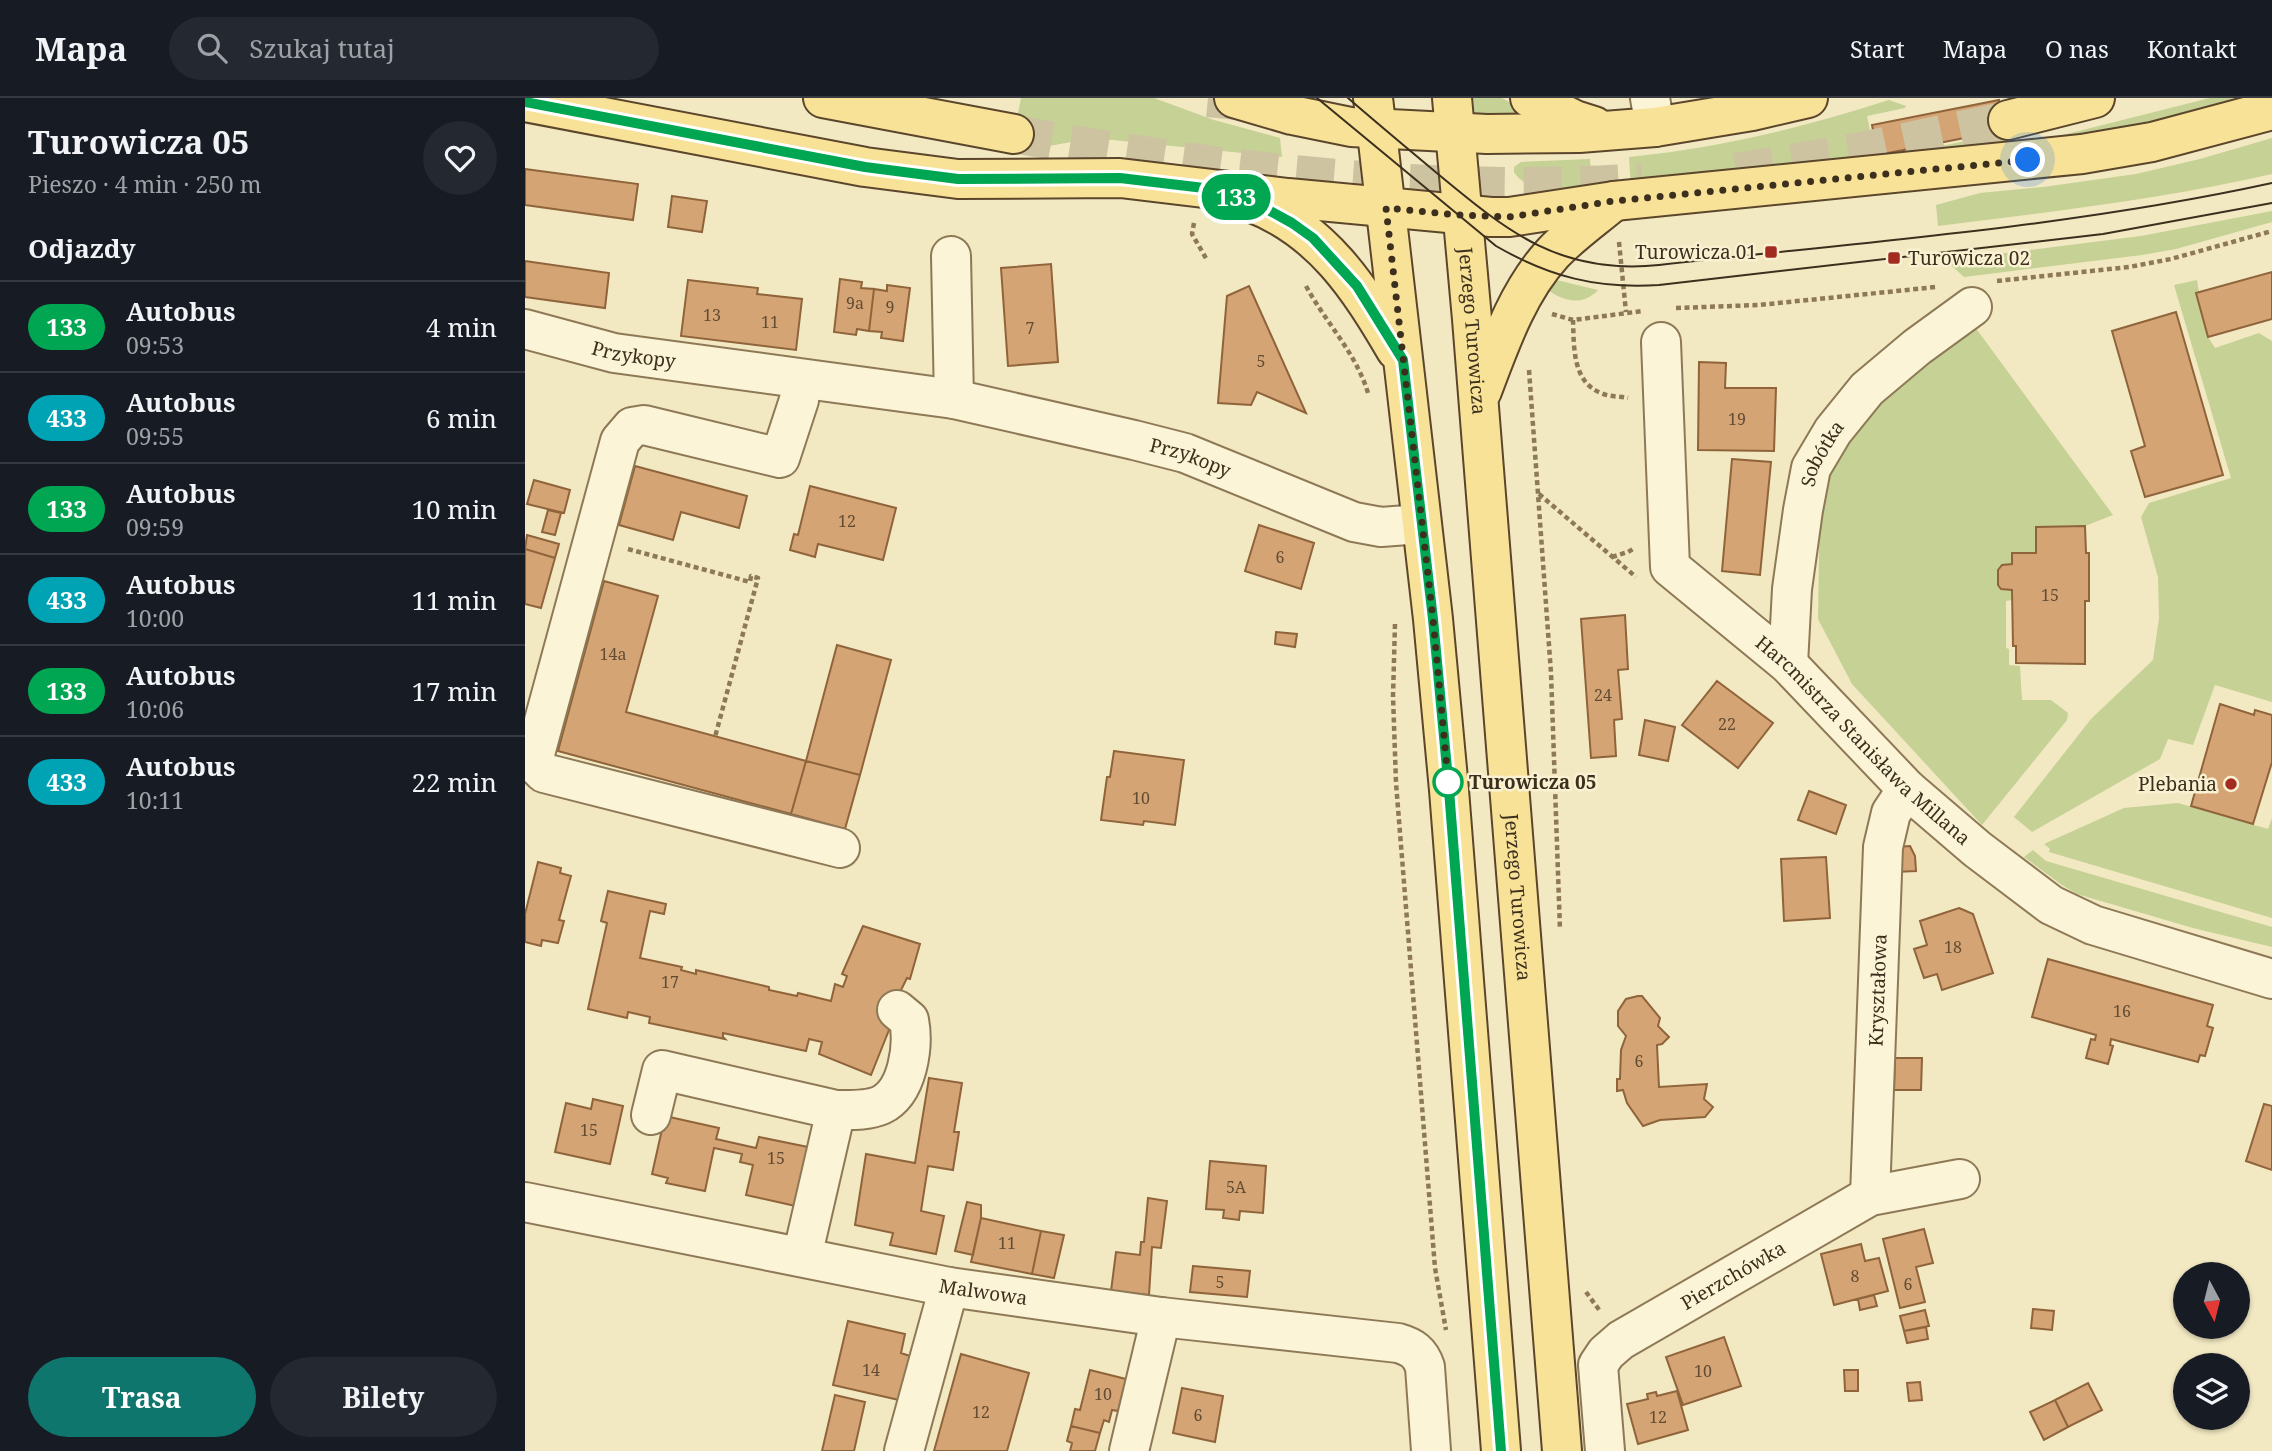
<!DOCTYPE html>
<html lang="pl">
<head>
<meta charset="utf-8">
<style>
	body { margin:0; font-family:"Noto Serif",serif; background:#242831; color:#f1f3f6; height:100vh; display:flex; flex-direction:column; font-size:26px; white-space:nowrap }
	* { box-sizing:border-box; margin:0 }
	p { font-size:23px; color:#9ea1a6 }
	.icon { flex:none; width:38px; height:38px; fill:none; stroke:currentColor; stroke-width:2; stroke-linecap:round; stroke-linejoin:round }
	.map { position:relative; flex:1; overflow:hidden }
	.sheet { display:flex; flex-direction:column; background:#171b24; width:525px }
	.sheet>* { flex:none }
	.badge { padding:0 14px; border-radius:23px; font-size:24px; line-height:46px }
	.needle { width:46px; rotate:173deg }
	.buttons { position:absolute; left:1648px; top:1164px; display:grid; gap:14px }
	.buttons a { display:grid; place-items:center; width:77px; height:77px; border-radius:50%; background:#171b24; box-shadow:0 2px 5px #0004; font-size:35px }
	.you { position:absolute; width:35px; height:35px; margin:-18px; border:5px solid #fff; border-radius:50%; background:#1a73e8; box-shadow:0 0 0 10px #1a73e833 }
	.map>.badge { position:absolute; translate:-50% -50%; box-shadow:0 0 0 4px #fff }
	h2 { padding:0 28px; font-size:26px; line-height:63px }
	.round { display:grid; place-items:center; flex:none; width:74px; height:74px; border-radius:37px; background:#242831 }
	.overview { display:flex; align-items:center; justify-content:space-between; height:119px; padding:0 28px }
	h1 { font-size:33px; font-weight:700; line-height:52px }
	.button { display:flex; gap:14px; margin-top:auto; padding:14px 28px }
	.button a { flex:1; height:80px; border-radius:42px; background:#0f766e; color:#fff; font-size:28px; font-weight:700; line-height:80px; text-align:center }
	.button a+a { background:#242831; color:#f1f3f6 }
	ul { padding:0; list-style:none }
	li { display:flex; align-items:center; gap:21px; height:91px; padding:0 28px; border-top:2px solid #363941 }
	li div { flex:1 }
	li b { display:block; font-size:26px }
	li em { font-style:normal }
	li .badge { min-width:77px; font-weight:700; text-align:center }
	header { display:flex; align-items:center; gap:42px; box-sizing:border-box; height:98px; padding:0 35px; background:#171b24; border-bottom:2px solid #363941 }
	header strong { font-size:33px }
	nav { display:flex; gap:38px; margin-inline-start:auto; font-size:24px }
	.search { width:490px; height:63px; background:#242831; display:flex; align-items:center; gap:18px; box-sizing:border-box; padding:0 24px; border-radius:38px; color:#9ea1a6; font-size:26px }
	main { display:flex; flex:1; min-height:0 }
	.map>svg:first-child { display:block }
	.green { fill:#c5d195 }
	.building { fill:#d4a474; stroke:#8f643b; stroke-width:2 }
	.lines { fill:none; stroke-linecap:round; stroke-linejoin:round }
	.major-tunnel { stroke:#cec3a1; stroke-width:38; stroke-dasharray:38 19; stroke-linecap:butt }
	.minor-casing { stroke:#8e7957; stroke-width:42 }
	.major-casing { stroke:#5b462c; stroke-width:42 }
	.path { stroke:#8e7957; stroke-width:4.5; stroke-dasharray:5 3.5; stroke-linecap:butt }
	.minor { stroke:#fcf4d6; stroke-width:38 }
	.major { stroke:#f8e297; stroke-width:38 }
	.tram { stroke:#3c2f1d; stroke-width:2 }
	.line-casing { stroke:#fff; stroke-width:16 }
	.line { stroke:#00a651; stroke-width:10 }
	.walk { stroke:#3c2f1d; stroke-width:7; stroke-dasharray:0 12.6 }
	.poi-dot { fill:#a32c21; stroke:#f9f1d2; stroke-width:2.5 }
	.stop-dot { fill:#fff; stroke:#00a651; stroke-width:3.5 }
	.labels { text-anchor:middle; stroke-width:5; stroke-linejoin:round; paint-order:stroke }
	.number-label { font-size:16px; fill:#624c33 }
	.poi-label { font-size:19px; fill:#3c2f1d; stroke:#f9f1d2; text-anchor:end }
	.street-label { font-size:19px; fill:#3c2f1d; stroke:#f9f1d2 }
	.stop-label { font-size:19px; font-weight:bold; fill:#3c2f1d; stroke:#f9f1d2; text-anchor:start }
</style>
</head>
<body>
<header>
<strong>Mapa</strong>
<div class="search"><svg class="icon" aria-label="search" viewBox="0 0 24 24"><circle cx="10" cy="10" r="6"/><path d="M15 15l6 6"/></svg>Szukaj tutaj</div>
<nav><a>Start</a><a>Mapa</a><a>O nas</a><a>Kontakt</a></nav>
</header>
<main>
<section class="sheet">
<div class="overview"><div><h1>Turowicza 05</h1><p>Pieszo · 4 min · 250 m</p></div><a class="round"><svg class="icon" aria-label="heart" viewBox="0 0 24 24"><path d="M12 20l-8-8c-3-5 5-10 8-4 3-6 11-1 8 4z"/></svg></a></div>
<h2>Odjazdy</h2>
<ul>
<li><span class="badge" style="background:#00a651;color:#fff">133</span><div><b>Autobus</b><p>09:53</p></div><em>4 min</em></li>
<li><span class="badge" style="background:#00a3b4;color:#fff">433</span><div><b>Autobus</b><p>09:55</p></div><em>6 min</em></li>
<li><span class="badge" style="background:#00a651;color:#fff">133</span><div><b>Autobus</b><p>09:59</p></div><em>10 min</em></li>
<li><span class="badge" style="background:#00a3b4;color:#fff">433</span><div><b>Autobus</b><p>10:00</p></div><em>11 min</em></li>
<li><span class="badge" style="background:#00a651;color:#fff">133</span><div><b>Autobus</b><p>10:06</p></div><em>17 min</em></li>
<li><span class="badge" style="background:#00a3b4;color:#fff">433</span><div><b>Autobus</b><p>10:11</p></div><em>22 min</em></li>
</ul>
<div class="button"><a>Trasa</a><a>Bilety</a></div>
</section>
<div class="map">
<svg width="1747" height="1353" viewBox="0 0 1747 1353">
	<rect width="100%" height="100%" fill="#f2e8c2"/>
	<path class="green" d="M496 0H629L689 22 755 40 757 59 578 41 551 43 487 55 486 51Z
		M948 0H977L1015 22 950 21Z
		M1685 0H1747L1614 37 1546 48 1106 90 1104 59C1196 50 1276 30 1364 2L1381 8 1380 10 1342 18 1351 61 1486 34 1490 49Z
		M1747 40V76C1637 101 1525 114 1413 128L1411 107 1455 95 1518 89 1611 76 1675 61Z
		M1065 61 1067 94C1046 93 1000 95 989 74V69L996 64Z
		M1747 113V124L1651 151 1617 157 1439 179 1426 167 1417 168V163L1616 138Z
		M1023 180 1073 192C1055 211 1034 201 1017 188Z
		M1672 182 1674 194 1671 195 1683 239 1690 250 1734 235 1747 243V604L1690 587 1668 647 1643 641 1635 661 1507 734 1489 719 1566 621 1628 562 1634 520 1633 479 1616 419 1624 405 1706 380 1649 187Z
		M1450 229 1588 417 1560 428 1511 429V455H1488L1487 466 1477 467 1473 472V487L1476 491 1487 492V502L1481 503V550L1484 551V567L1495 568 1497 602H1526L1543 615 1542 622 1457 727 1327 586 1293 521 1295 400 1319 346 1363 287Z
		M1653 705 1743 731 1747 720V820L1524 754 1525 751 1519 746 1599 710Z
		M1508 752 1521 763 1747 829V849L1668 830 1552 796 1537 787 1499 759Z"/>
	<path class="building" d="M1474 2 1480 32 1353 57 1347 27Z
		M0 71 113 86 108 122 0 107Z
		M147 98 182 103 177 134 143 129Z
		M0 163 84 175 80 210 0 199Z
		M526 166 533 264 483 268 476 170Z
		M1747 174V221L1683 239 1671 195Z
		M315 181 337 184 336 190 349 191 344 233 332 231 331 237 309 234Z
		M163 182 233 190 232 196 277 201 271 252 156 238Z
		M362 187 385 190 378 243 356 240 357 234 344 233 349 191 362 193Z
		M724 188 781 315 732 294 726 307 693 305 702 198Z
		M1651 214 1698 377 1620 399 1606 353 1620 348 1587 233Z
		M1174 264 1201 265 1200 290H1251L1249 353 1173 352Z
		M1207 361 1246 364 1235 477 1197 473Z
		M110 368 222 398 214 430 156 414 148 442 94 427Z
		M9 382 45 392 39 415 2 406Z
		M285 388 371 410 358 462 293 446 290 459 265 452 269 436 273 437Z
		M23 412 36 415 30 437 17 434Z
		M734 427 789 445 776 491 720 473Z
		M1560 428 1561 455H1564V503H1560V566L1491 565V548H1488L1487 492 1476 491 1473 487V472L1477 467 1487 466V455H1511V429Z
		M2 437 34 446 30 460 0 451Z
		M0 451 30 460 16 510 0 506Z
		M79 483 133 498 101 614 281 663 266 716 33 653Z
		M1100 517 1103 571 1093 572 1097 621 1089 622 1091 658 1066 660 1056 521Z
		M751 534 772 536 770 549 750 546Z
		M312 547 366 562 335 677 281 663Z
		M1192 583 1248 625 1213 670 1157 627Z
		M1695 606 1729 617 1730 612 1747 617V664L1728 726 1666 708Z
		M1120 622 1150 629 1143 663 1114 657Z
		M589 653 659 662 650 727 619 723 618 727 576 722 582 679H585Z
		M281 663 335 677 320 731 266 716Z
		M1284 693 1321 707 1311 736 1273 722Z
		M1385 748 1390 758 1391 773 1370 774V749Z
		M1301 759 1305 820 1259 823 1256 761Z
		M13 764 36 770 35 775 46 778 34 822 39 823 33 845 17 842 16 848 0 844V816Z
		M83 793 141 806 139 816 125 813 115 860 157 869 156 872 171 876V872L244 889V892L272 898 273 895 306 903 310 886 318 889 322 878 317 876 338 828 395 846 385 881 382 880 373 898 366 927 346 977 294 956 297 944 284 941 281 953 198 935V939L200 941 124 925 125 919 103 914 102 920 63 911 82 825 76 823Z
		M1434 810 1448 816 1468 875 1417 892 1412 876 1399 880 1389 851 1402 847 1395 823Z
		M1523 861 1688 907 1682 928 1688 930 1680 958 1675 957 1673 964 1586 941 1585 947 1588 948 1583 966 1561 960 1566 941 1570 942 1571 937 1507 919Z
		M1113 898H1117L1135 920 1133 928 1144 939 1137 946 1132 947 1134 989 1182 986 1179 1001 1188 1009 1180 1019 1135 1022 1118 1028 1102 1005 1098 992 1092 993V981H1095L1096 952 1101 938 1093 928V913L1101 901Z
		M1370 960H1397L1396 992H1369Z
		M404 980 437 985 429 1034H434L428 1072 403 1068 396 1113 419 1118 411 1156 365 1147 368 1135 330 1127 341 1056 390 1065Z
		M68 1001 98 1008 85 1066 30 1054 41 1005 66 1011Z
		M1739 1006 1747 1008V1072L1721 1063Z
		M140 1018 194 1030 191 1041 231 1050 234 1039 288 1050 275 1109 221 1097 228 1067 215 1064 217 1056 189 1050 180 1093 141 1085 143 1080 127 1076Z
		M685 1063 741 1068 738 1115 715 1113 714 1122 698 1120 699 1112 681 1111Z
		M623 1100 642 1103 636 1150 627 1149 624 1197 586 1193 591 1154 615 1157 616 1144H619Z
		M442 1104 456 1107V1120L448 1157 430 1153Z
		M456 1120 516 1133 507 1176 446 1164Z
		M1399 1131 1408 1165 1391 1169 1400 1204 1375 1210 1358 1141Z
		M516 1133 539 1137 529 1180 507 1176Z
		M1336 1146 1340 1163 1354 1160 1363 1193 1309 1207 1296 1156Z
		M668 1168 725 1173 722 1199 665 1194Z
		M1349 1197 1352 1208 1335 1212 1333 1201Z
		M1508 1211 1529 1213 1527 1232 1506 1230Z
		M1400 1212 1404 1228 1379 1233 1375 1218Z
		M323 1223 380 1236 376 1255 385 1258 374 1302 308 1287Z
		M1401 1229 1403 1241 1382 1245 1379 1233Z
		M1199 1239 1216 1288 1158 1307 1141 1259Z
		M436 1256 504 1275 482 1353H409Z
		M565 1272 601 1281 593 1313 587 1312 584 1324 579 1322 575 1335 546 1328 550 1311 555 1312Z
		M1319 1272H1333V1293H1320Z
		M1395 1284 1397 1302 1384 1303 1382 1285Z
		M1563 1285 1577 1312 1543 1329 1530 1302Z
		M657 1290 698 1298 690 1344 648 1335Z
		M1152 1293 1163 1332 1113 1346 1102 1306 1123 1301 1122 1296 1131 1294 1132 1298Z
		M310 1297 340 1304 329 1353H297Z
		M1530 1302 1543 1329 1519 1342 1505 1314Z
		M546 1328 575 1335 570 1353H545L547 1345 542 1343Z"/>
	<g class="lines">
		<path class="major-tunnel" d="M683 0 741 6
			M489 36C699 73 903 98 1117 84
			M1211 74 1332 54 1483 22"/>
		<defs>
			<g id="minor">
				<path d="M1125 0 1130 29"/>
				<path d="M426 158 429 301"/>
				<path id="s1" d="M0 231 89 255 429 301 609 342 660 355 829 424 856 429 896 426"/>
				<path id="s2" d="M1136 244 1145 469 1263 566 1382 691 1452 751 1526 807 1568 827 1747 881"/>
				<path d="M276 282 274 302 255 360 119 327 107 329 95 343 10 656 12 668 19 675 315 750"/>
				<path id="s3" d="M1263 566 1267 491 1278 412 1286 370 1308 333 1342 291 1392 249 1447 209"/>
				<path d="M311 1012C325 1012 343 1013 356 1007 383 994 389 948 384 922L372 912"/>
				<path d="M126 1017 137 972 311 1012 277 1159"/>
				<path id="s4" d="M1345 1098 1358 749 1366 715 1382 691"/>
				<path id="s5" d="M0 1104 424 1189 636 1219 873 1245C887 1249 895 1254 900 1269L906 1353"/>
				<path d="M379 1353 424 1189"/>
				<path d="M604 1353 636 1219"/>
				<path id="s6" d="M1080 1353 1073 1267 1081 1255 1096 1242 1345 1098 1435 1081"/>
			</g>
			<g id="major">
				<path d="M298 0 489 36"/>
				<path d="M709 0 767 17 826 29 962 36 1054 35 1130 29 1227 13 1283 0"/>
				<path d="M848 0 908 521 924 692 976 1353"/>
				<path id="s7" d="M927 0 947 221 1037 1353"/>
				<path d="M1005 0 1050 22 1069 28"/>
				<path d="M0 4 340 69 433 81 595 80 763 100 966 119H984L1089 103 1557 56 1627 44 1747 12"/>
				<path d="M1483 22 1570 0"/>
				<path d="M725 104C797 131 834 189 871 252"/>
				<path d="M957 293C975 245 993 193 1028 155 1046 136 1069 120 1089 103"/>
			</g>
		</defs>
		<use href="#minor" class="minor-casing"/>
		<use href="#major" class="major-casing"/>
		<path class="path" d="M669 125 667 136 682 162
			M1094 144 1101 214
			M1472 183 1604 169 1646 161 1747 133
			M781 188C801 225 831 255 843 295
			M1151 210 1234 207 1411 189
			M1027 216 1048 222 1118 213
			M1048 222C1049 248 1047 284 1076 295 1084 299 1094 298 1103 300
			M1004 272 1026 575 1035 832
			M1014 396 1111 479
			M103 451 225 484 226 478 233 480 190 639
			M1087 459 1103 454 1108 451
			M870 526 868 598 871 685 910 1170 921 1232
			M1061 1194 1075 1213"/>
		<use href="#minor" class="minor"/>
		<use href="#major" class="major"/>
		<path class="tram" d="M792 0 971 148C1025 179 1072 191 1134 187L1578 136 1747 105
			M823 0C853 26 883 51 913 76 984 135 1036 177 1134 167 1338 144 1546 129 1747 85"/>
	</g>
	<g class="lines">
		<defs>
			<path id="line" d="M0 4 340 69 433 81 595 80 679 90 710 99 738 109 767 125 788 140 832 188 878 262 908 521 924 692 976 1353"/>
		</defs>
		<use href="#line" class="line-casing"/>
		<use href="#line" class="line"/>
		<path class="walk" d="M923 684 924 692 908 521 861 110 932 117 984 119 1089 103 1503 62"/>
	</g>
	<g class="poi-dot">
		<rect x="1239" y="147" width="14" height="14" rx="3.5"/>
		<rect x="1362" y="153" width="14" height="14" rx="3.5"/>
		<circle cx="1706" cy="686" r="7"/>
	</g>
	<circle class="stop-dot" cx="923" cy="684" r="14"/>
	<g class="labels">
		<g class="number-label">
			<text x="330" y="211">9a</text>
			<text x="365" y="215">9</text>
			<text x="187" y="223">13</text>
			<text x="245" y="230">11</text>
			<text x="505" y="236">7</text>
			<text x="736" y="269">5</text>
			<text x="1212" y="327">19</text>
			<text x="322" y="429">12</text>
			<text x="755" y="465">6</text>
			<text x="1525" y="503">15</text>
			<text x="88" y="562">14a</text>
			<text x="1078" y="603">24</text>
			<text x="1202" y="632">22</text>
			<text x="616" y="706">10</text>
			<text x="1428" y="855">18</text>
			<text x="145" y="890">17</text>
			<text x="1597" y="919">16</text>
			<text x="1114" y="969">6</text>
			<text x="64" y="1038">15</text>
			<text x="251" y="1066">15</text>
			<text x="711" y="1095">5A</text>
			<text x="482" y="1151">11</text>
			<text x="1330" y="1184">8</text>
			<text x="695" y="1190">5</text>
			<text x="1383" y="1192">6</text>
			<text x="346" y="1278">14</text>
			<text x="1178" y="1279">10</text>
			<text x="578" y="1302">10</text>
			<text x="456" y="1320">12</text>
			<text x="673" y="1323">6</text>
			<text x="1133" y="1325">12</text>
		</g>
		<g class="poi-label">
			<text x="1232" y="161">Turowicza 01</text>
			<text x="1383" y="167" text-anchor="start">Turowicza 02</text>
			<text x="1692" y="693">Plebania</text>
		</g>
		<g class="street-label">
			<text dy="7" stroke="none"><textPath href="#s7" startOffset="234">Jerzego Turowicza</textPath></text>
			<text dy="7" stroke="none"><textPath href="#s1" startOffset="112">Przykopy</textPath></text>
			<text dy="7" stroke="none"><textPath href="#s3" startOffset="215">Sobótka</textPath></text>
			<text dy="7" stroke="none"><textPath href="#s1" startOffset="679">Przykopy</textPath></text>
			<text dy="7" stroke="none"><textPath href="#s2" startOffset="485">Harcmistrza Stanisława Millana</textPath></text>
			<text dy="7" stroke="none"><textPath href="#s7" startOffset="802">Jerzego Turowicza</textPath></text>
			<text dy="7" stroke="none"><textPath href="#s4" startOffset="206">Kryształowa</textPath></text>
			<text dy="7" stroke="none"><textPath href="#s6" startOffset="250">Pierzchówka</textPath></text>
			<text dy="7" stroke="none"><textPath href="#s5" startOffset="467">Malwowa</textPath></text>
		</g>
		<g class="stop-label">
			<text x="944" y="691">Turowicza 05</text>
		</g>
	</g>
</svg>
<div class="buttons">
<a><svg class="needle" viewBox="-14 -14 28 28"><path d="M0-13l5 13h-10z" fill="#e53935"/><path d="M0 13l5-13h-10z" fill="#9ea1a6"/></svg></a>
<a><svg class="icon" aria-label="layers" viewBox="0 0 24 24"><path d="M12 4l9 5-9 5-9-5zM3 14l9 5 9-5"/></svg></a>
</div>
<div class="you" style="left:1503px;top:62px"></div>
<b class="badge" style="left:711px;top:99px;background:#00a651;color:#fff">133</b>
</div>
</main>
</body>
</html>
